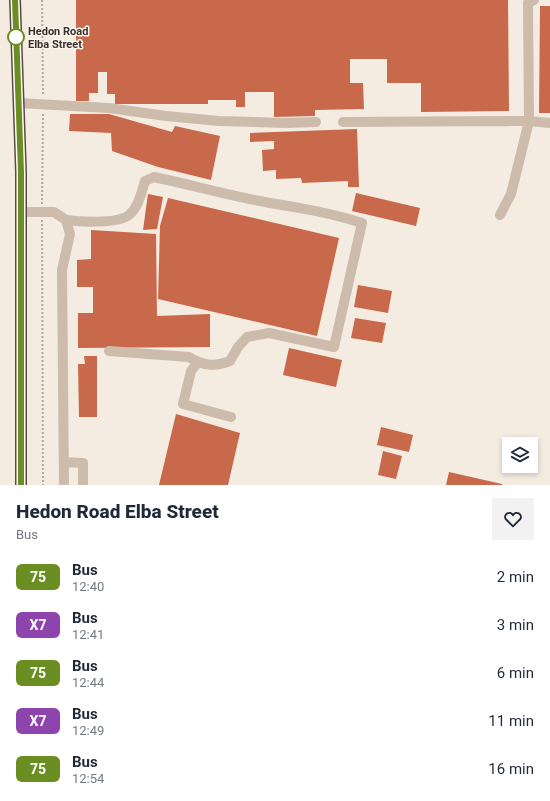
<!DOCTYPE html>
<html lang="en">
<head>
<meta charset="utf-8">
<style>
	body { margin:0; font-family:Roboto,sans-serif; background:#f2f2f3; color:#1f2937; height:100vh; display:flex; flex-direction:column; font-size:15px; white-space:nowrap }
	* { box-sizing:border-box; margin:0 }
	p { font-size:13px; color:#747a83 }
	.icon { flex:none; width:22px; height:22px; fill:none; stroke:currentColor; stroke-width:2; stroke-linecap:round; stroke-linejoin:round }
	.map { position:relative; height:485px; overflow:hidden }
	.side { display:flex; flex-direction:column; background:#fff; flex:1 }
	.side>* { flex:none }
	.badge { padding:0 8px; border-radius:6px; font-size:14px; line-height:26px }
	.tools { position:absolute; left:502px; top:437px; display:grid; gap:8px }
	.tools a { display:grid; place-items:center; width:36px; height:36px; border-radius:0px; background:#fff; box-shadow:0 2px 6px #0003; font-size:20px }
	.map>.badge { position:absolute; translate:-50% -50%; box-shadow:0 0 0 2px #fff }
	.round { display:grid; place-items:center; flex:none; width:42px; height:42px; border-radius:0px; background:#f2f2f3 }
	.overview { display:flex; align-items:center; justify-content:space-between; height:68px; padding:0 16px }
	h1 { font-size:19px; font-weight:800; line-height:30px }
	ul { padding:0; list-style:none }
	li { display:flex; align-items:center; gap:12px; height:48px; padding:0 16px }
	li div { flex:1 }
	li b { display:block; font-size:15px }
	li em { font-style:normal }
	li .badge { min-width:44px; font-weight:700; text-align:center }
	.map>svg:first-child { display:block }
	.building { fill:#c8694b }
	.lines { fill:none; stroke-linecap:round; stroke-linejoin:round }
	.path { stroke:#b9a596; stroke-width:2; stroke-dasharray:2 2; stroke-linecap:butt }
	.minor { stroke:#cdbbac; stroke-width:10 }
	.highway { stroke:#5c4a42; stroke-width:12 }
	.line-casing { stroke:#fff; stroke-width:9 }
	.line { stroke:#6b8e23; stroke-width:6 }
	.stop-dot { fill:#fff; stroke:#6b8e23; stroke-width:2 }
	.labels { text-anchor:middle; stroke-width:3; stroke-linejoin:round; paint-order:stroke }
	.stop-label { font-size:11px; font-weight:bold; fill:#3b302b; stroke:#fbf5ee; text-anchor:start }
</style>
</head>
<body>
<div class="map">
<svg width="550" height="485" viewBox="0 0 550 485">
	<rect width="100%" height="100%" fill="#f4ebe1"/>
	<path class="building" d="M76 0H508L509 111 421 112V83H387V59H350V83H363L364 109 315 110V116L274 117V92H245V107H236V100H208V104H115V94H107V72H98V93H89V101H76Z
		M540 6H550V113H539Z
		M70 114H109L172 132 175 126 220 136 211 180 158 167 112 151 111 133 69 131Z
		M357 129 359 187H348V181L302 183 301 178 276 179V170L263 171 262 150 274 149V141L250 142V133Z
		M356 193 420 208 416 226 352 211Z
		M148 194 163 197 157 229 143 230Z
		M168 198 339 238 317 336 158 299 160 226Z
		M91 230 156 234 157 316 210 314V347L78 348V313H93V287H77V260L91 259Z
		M358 285 392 291 388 313 354 307Z
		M355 318 386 323 382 343 351 338Z
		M289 348 342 360 336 387 283 375Z
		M84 356H97V417H79L78 364H85Z
		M176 414 240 433 228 485H159Z
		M381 427 413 435 409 452 377 445Z
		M383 451 402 456 396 479 378 475Z
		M449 472 502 484V485H446Z"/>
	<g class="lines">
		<path class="path" d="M42 0 43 96
			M42 204 43 114
			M42 220 43 485"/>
		<path class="minor" d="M18 103 109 108 166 116 219 121 285 123 316 122
			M343 122 529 121 550 123
			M21 212H54L66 220 70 234 62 270 64 485
			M500 215 511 194 529 121 528 3 534 0
			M66 220C80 222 118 224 129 215 139 207 141 193 145 181L154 177C192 185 231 196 270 203 301 208 331 213 362 223L334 347 269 333 247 337 238 347 230 361C215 367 203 366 189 357L109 351
			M198 362 191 371 183 404 231 417
			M64 462 83 463V485"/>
		<path class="highway" d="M15 0 21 172V485"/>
	</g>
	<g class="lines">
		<defs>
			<path id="line" d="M15 0 21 172V485"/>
		</defs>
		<use href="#line" class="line-casing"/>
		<use href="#line" class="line"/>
	</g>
	<circle class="stop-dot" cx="16" cy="37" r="8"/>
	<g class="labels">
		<g class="stop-label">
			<text x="28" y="35">Hedon Road<tspan x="28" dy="13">Elba Street</tspan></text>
		</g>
	</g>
</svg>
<div class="tools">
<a><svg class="icon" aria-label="layers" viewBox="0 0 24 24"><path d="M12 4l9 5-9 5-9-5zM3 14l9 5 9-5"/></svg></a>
</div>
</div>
<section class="side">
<div class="overview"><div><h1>Hedon Road Elba Street</h1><p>Bus</p></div><a class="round"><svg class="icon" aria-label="heart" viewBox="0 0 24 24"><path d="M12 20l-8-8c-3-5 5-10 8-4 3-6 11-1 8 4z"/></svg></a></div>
<ul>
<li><span class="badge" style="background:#6b8e23;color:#fff">75</span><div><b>Bus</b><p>12:40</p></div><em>2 min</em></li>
<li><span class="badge" style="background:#8e44ad;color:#fff">X7</span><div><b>Bus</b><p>12:41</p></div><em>3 min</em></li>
<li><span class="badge" style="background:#6b8e23;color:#fff">75</span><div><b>Bus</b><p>12:44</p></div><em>6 min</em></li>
<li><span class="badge" style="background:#8e44ad;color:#fff">X7</span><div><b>Bus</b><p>12:49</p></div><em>11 min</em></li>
<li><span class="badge" style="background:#6b8e23;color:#fff">75</span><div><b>Bus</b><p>12:54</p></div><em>16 min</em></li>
</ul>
</section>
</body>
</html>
